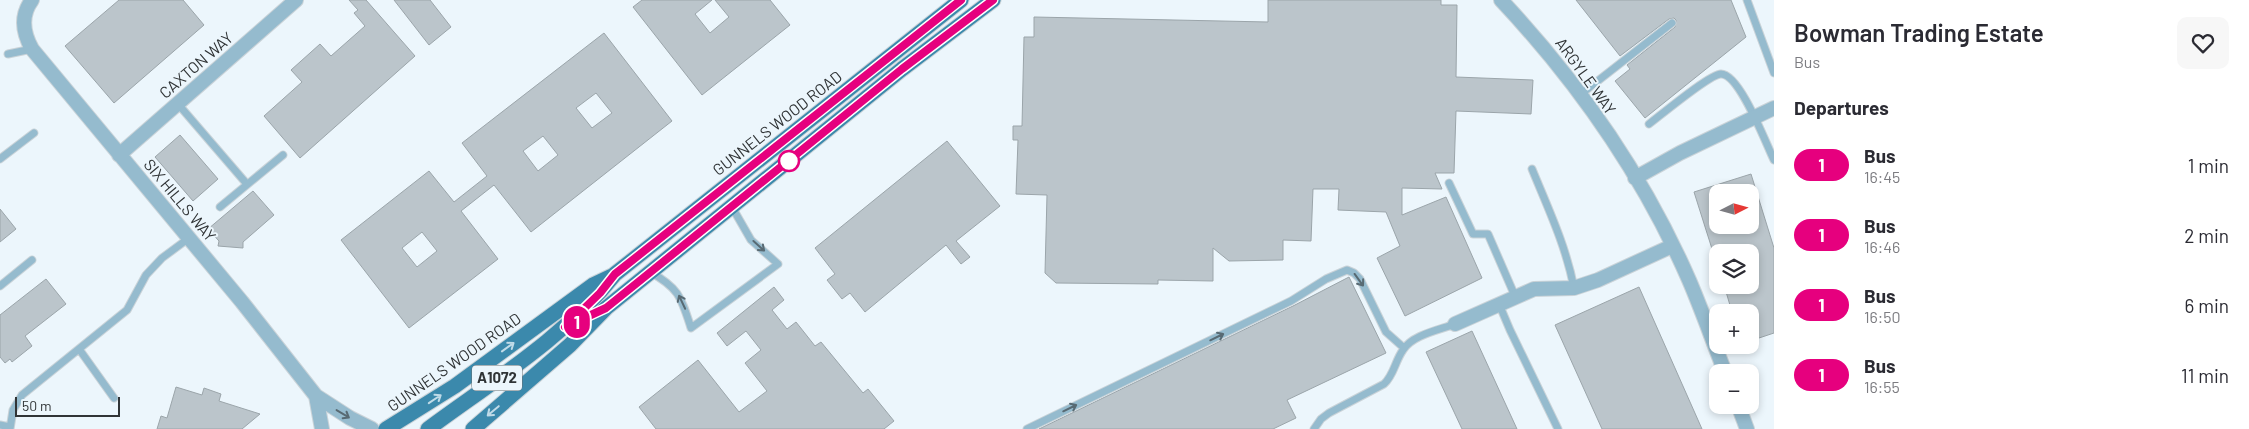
<!DOCTYPE html>
<html lang="en">
<head>
<meta charset="utf-8">
<style>
	body { margin:0; font-family:Barlow,sans-serif; background:#f7f7f7; color:#2b2b33; height:100vh; display:flex; flex-direction:column; font-size:19px; white-space:nowrap }
	* { box-sizing:border-box; margin:0 }
	p { font-size:16px; color:#7c7c81 }
	.icon { flex:none; width:28px; height:28px; fill:none; stroke:currentColor; stroke-width:2; stroke-linecap:round; stroke-linejoin:round }
	.map { position:relative; flex:1; overflow:hidden }
	.panel { display:flex; flex-direction:column; background:#fff; width:475px }
	.panel>* { flex:none }
	.badge { padding:0 10px; border-radius:16px; font-size:18px; line-height:32px }
	.needle { width:32px; rotate:84deg }
	.buttons { position:absolute; left:1709px; top:184px; display:grid; gap:10px }
	.buttons a { display:grid; place-items:center; width:50px; height:50px; border-radius:10px; background:#fff; box-shadow:0 2px 8px #0003; font-size:25px }
	.scale { position:absolute; left:15px; bottom:12px; width:105px; box-sizing:border-box; padding-left:5px; border:2px solid #303436; border-top:0; font-size:14px; line-height:18px; white-space:nowrap; color:#303436; -webkit-text-stroke:4px #ecf6fc; paint-order:stroke }
	.map>.badge { position:absolute; translate:-50% -50%; box-shadow:0 0 0 2px #fff }
	h2 { padding:0 20px; font-size:19px; line-height:45px }
	.round { display:grid; place-items:center; flex:none; width:52px; height:52px; border-radius:10px; background:#f7f7f7 }
	.head { display:flex; align-items:center; justify-content:space-between; height:85px; padding:0 20px }
	h1 { font-size:24px; font-weight:600; line-height:38px }
	ul { padding:0; list-style:none }
	li { display:flex; align-items:center; gap:15px; height:70px; padding:0 20px }
	li div { flex:1 }
	li b { display:block; font-size:19px }
	li em { font-style:normal }
	li .badge { min-width:55px; font-weight:700; text-align:center }
	main { display:flex; flex:1; min-height:0 }
	.map>svg:first-child { display:block }
	.building { fill:#bbc5cb; stroke:#9ba5aa; fill-rule:evenodd }
	.lines { fill:none; stroke-linecap:round; stroke-linejoin:round }
	.lane-casing { stroke:#cad3d8; stroke-width:9 }
	.street-casing { stroke:#cad3d8; stroke-width:16 }
	.primary-casing { stroke:#cad3d8; stroke-width:17 }
	.lane { stroke:#95bbce; stroke-width:7 }
	.street { stroke:#95bbce; stroke-width:14 }
	.primary { stroke:#3b89ac; stroke-width:15 }
	.oneway { stroke:#586a73 }
	.oneway2 { stroke:#c0dbe8 }
	.line-casing { stroke:#fff; stroke-width:11 }
	.line { stroke:#e6007e; stroke-width:8 }
	.stop-dot { fill:#fff; stroke:#e6007e; stroke-width:2.5 }
	.labels { text-anchor:middle; stroke-width:4; stroke-linejoin:round; paint-order:stroke }
	.shield { fill:#ecf6fc; stroke:#686e71; stroke-width:1 }
	.shield-label { font-size:15px; font-weight:bold; fill:#303436 }
	.street-label { font-size:16px; fill:#303436; stroke:#ecf6fc }
</style>
</head>
<body>
<main>
<div class="map">
<svg width="1774" height="429" viewBox="0 0 1774 429">
	<rect width="100%" height="100%" fill="#ecf6fc"/>
	<path class="building" d="M119 0H183L204 25 114 103 65 46Z
		M349 0H366L415 56 300 158 264 116 302 82 291 70 320 44 331 56 365 26 354 13 358 10Z
		M394 0H430L451 27 429 45Z
		M642 0H712L695 14 710 33 729 17 715 0H770L790 25 702 95 633 7Z
		M1268 0H1441V5H1457L1456 77 1533 80 1531 114 1456 111 1454 173H1435L1442 189 1402 188V215L1446 197 1482 278 1405 316 1377 258 1400 246 1386 212 1338 210 1339 189H1313L1311 241 1283 240V260L1229 261 1213 248V281L1158 280V284L1056 283 1045 273 1047 195 1016 194 1018 140H1013V126H1022L1024 37H1034V17L1268 22Z
		M1576 0H1731L1746 37 1645 118 1615 81 1630 69 1627 65 1675 27 1676 20 1674 18 1669 19 1620 56Z
		M604 33 672 121 531 232 494 185 461 211 498 259 409 328 341 240 429 171 454 202 487 176 462 143ZM596 93 612 113 592 128 576 108ZM543 136 558 155 538 171 523 151ZM422 232 437 251 417 267 402 248Z
		M180 135 218 179 193 201 155 157Z
		M947 141 1000 206 956 241 970 257 961 264 946 245 865 312 850 293 842 299 827 280 835 274 815 248Z
		M1751 174 1774 248V333L1750 341V312H1732L1724 285H1750V252H1713L1694 192ZM1718 192H1750V225H1718Z
		M253 191 274 215 243 242V248L218 246 219 241 208 229Z
		M0 209 16 229 0 242Z
		M1349 277 1386 353 1287 400 1296 418 1273 429H1039L1293 306Z
		M46 279 66 304 25 336 32 346 12 362 10 359 5 363 0 357V315Z
		M774 287 784 300 772 310 787 329 796 322 815 346 821 342 863 393 868 389 894 421 884 429H656L639 407 698 360 739 412 767 391 745 363 761 350 746 331 727 346 717 333Z
		M1639 287 1702 429H1602L1555 325Z
		M1472 331 1517 429H1462L1426 352Z
		M176 387 202 395 204 388 221 394 219 401 260 414 242 429H157L161 416 167 418Z"/>
	<g class="lines">
		<defs>
			<path id="lane" d="M1747 0 1774 73
				M8 54 32 49
				M1581 94 1672 23
				M178 104 246 183
				M1649 124C1661 115 1710 74 1721 74 1740 74 1766 144 1774 160
				M0 159 34 133
				M1532 169C1548 208 1566 246 1574 288
				M1449 183 1473 234H1488L1515 296
				M220 207 283 155
				M650 272C679 288 681 297 691 328L778 264 751 240 732 207
				M0 286 32 260
				M1499 304 1510 330 1558 429
				M79 349 114 398
				M0 425 10 427
				M10 429 13 410 22 395 127 310 146 275 162 258 189 238
				M1027 429 1291 301 1326 279 1347 270 1354 273 1360 279 1386 332 1404 348
				M1314 429 1321 419 1329 413 1384 384C1394 375 1395 361 1403 350 1412 335 1439 330 1455 324"/>
			<path id="street" d="M32 0C20 16 23 33 32 49L242 302 316 396 350 418 372 429
				M1501 0C1578 82 1644 177 1689 280 1702 310 1713 342 1725 372
				M119 155 296 0
				M1635 178 1680 153 1774 108
				M1455 324 1534 289 1574 288 1598 280 1672 246
				M316 396 322 429
				M1738 405 1747 429"/>
			<path id="primary" d="M386 429 455 386 593 285 612 276
				M428 429C493 381 565 337 615 274L961 0
				M473 429 570 345 606 308 902 69 993 0"/>
		</defs>
		<use href="#lane" class="lane-casing"/>
		<use href="#street" class="street-casing"/>
		<use href="#primary" class="primary-casing"/>
		<use href="#lane" class="lane"/>
		<use href="#street" class="street"/>
		<use href="#primary" class="primary"/>
	</g>
	<defs><path id="oneway-shaft" d="M-6 0H5M1.5-3L5.5 0L1.5 3" fill="none" stroke-width="1.6" stroke-linecap="round" stroke-linejoin="round" transform="scale(1.25)"/></defs>
	<g class="oneway">
		<use href="#oneway-shaft" transform="translate(759 246) rotate(42)"/>
		<use href="#oneway-shaft" transform="translate(1359 280) rotate(54)"/>
		<use href="#oneway-shaft" transform="translate(682 302) rotate(-115)"/>
		<use href="#oneway-shaft" transform="translate(1217 337) rotate(-26)"/>
		<use href="#oneway-shaft" transform="translate(1070 408) rotate(-26)"/>
		<use href="#oneway-shaft" transform="translate(343 414) rotate(31)"/>
	</g>
	<g class="oneway2">
		<use href="#oneway-shaft" transform="translate(508 347) rotate(-36)"/>
		<use href="#oneway-shaft" transform="translate(435 399) rotate(-34)"/>
		<use href="#oneway-shaft" transform="translate(493 411) rotate(140)"/>
	</g>
	<g class="lines">
		<defs>
			<path id="line" d="M961 0 615 274 600 293 565 327 606 308 902 69 993 0"/>
		</defs>
		<use href="#line" class="line-casing"/>
		<use href="#line" class="line"/>
	</g>
	<circle class="stop-dot" cx="789" cy="161" r="10"/>
	<g class="labels">
		<rect class="shield" x="472" y="365.5" width="50" height="25" rx="4"/>
		<g class="shield-label">
			<text x="497" y="383">A1072</text>
		</g>
		<g class="street-label">
			<text transform="translate(196 65) rotate(-41)" y="6">CAXTON WAY</text>
			<text transform="translate(1586 76) rotate(54)" y="6">ARGYLE WAY</text>
			<text transform="translate(777 123) rotate(-38)" y="6">GUNNELS WOOD ROAD</text>
			<text transform="translate(180 200) rotate(50)" y="6">SIX HILLS WAY</text>
			<text transform="translate(454 362) rotate(-35)" y="6">GUNNELS WOOD ROAD</text>
		</g>
	</g>
</svg>
<div class="buttons">
<a><svg class="needle" viewBox="-14 -14 28 28"><path d="M0-13l5 13h-10z" fill="#e53935"/><path d="M0 13l5-13h-10z" fill="#7c7c81"/></svg></a>
<a><svg class="icon" aria-label="layers" viewBox="0 0 24 24"><path d="M12 4l9 5-9 5-9-5zM3 14l9 5 9-5"/></svg></a>
<a>+</a>
<a>−</a>
</div>
<div class="scale">50 m</div>
<b class="badge" style="left:577px;top:322px;background:#e6007e;color:#fff">1</b>
</div>
<section class="panel">
<div class="head"><div><h1>Bowman Trading Estate</h1><p>Bus</p></div><a class="round"><svg class="icon" aria-label="heart" viewBox="0 0 24 24"><path d="M12 20l-8-8c-3-5 5-10 8-4 3-6 11-1 8 4z"/></svg></a></div>
<h2>Departures</h2>
<ul>
<li><span class="badge" style="background:#e6007e;color:#fff">1</span><div><b>Bus</b><p>16:45</p></div><em>1 min</em></li>
<li><span class="badge" style="background:#e6007e;color:#fff">1</span><div><b>Bus</b><p>16:46</p></div><em>2 min</em></li>
<li><span class="badge" style="background:#e6007e;color:#fff">1</span><div><b>Bus</b><p>16:50</p></div><em>6 min</em></li>
<li><span class="badge" style="background:#e6007e;color:#fff">1</span><div><b>Bus</b><p>16:55</p></div><em>11 min</em></li>
</ul>
</section>
</main>
</body>
</html>
